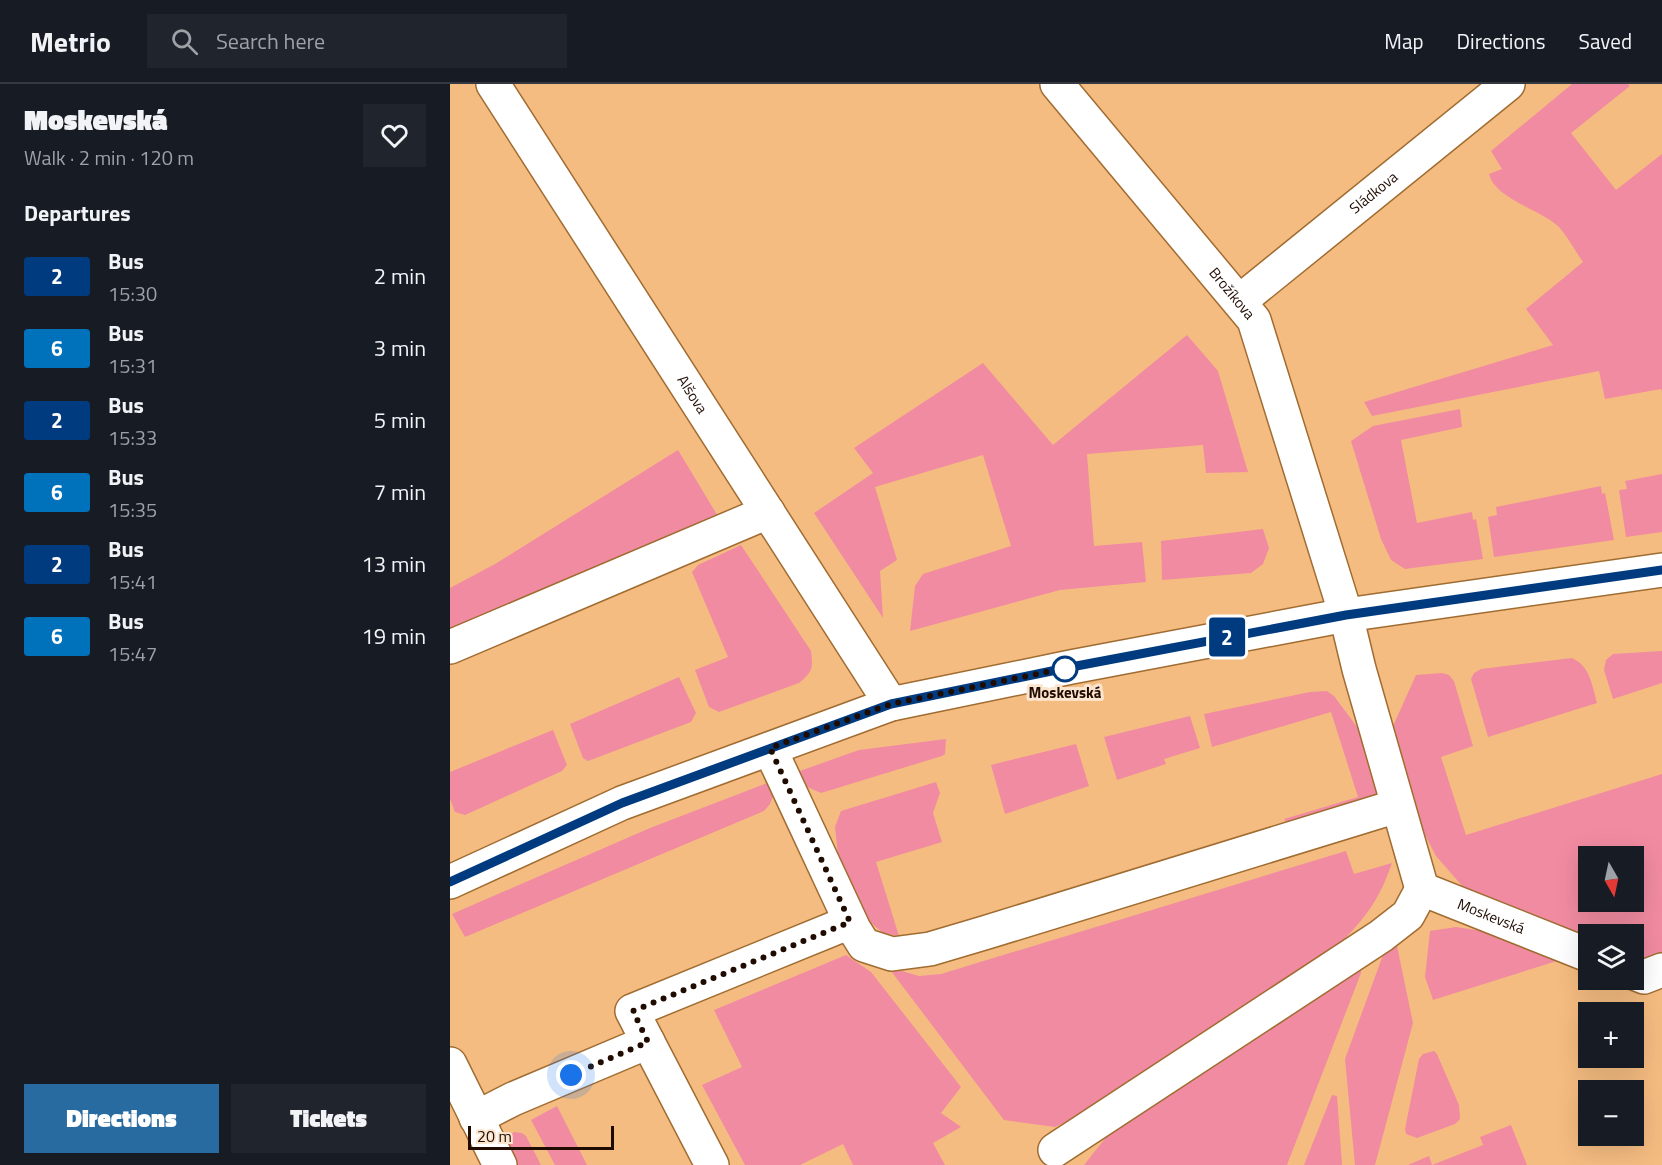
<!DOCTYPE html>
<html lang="en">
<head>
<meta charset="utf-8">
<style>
	body { margin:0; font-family:"Titillium Web",sans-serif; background:#20242c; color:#f1f3f6; height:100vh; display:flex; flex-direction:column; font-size:22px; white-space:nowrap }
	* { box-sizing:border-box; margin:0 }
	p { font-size:20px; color:#9ea1a6 }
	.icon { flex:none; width:33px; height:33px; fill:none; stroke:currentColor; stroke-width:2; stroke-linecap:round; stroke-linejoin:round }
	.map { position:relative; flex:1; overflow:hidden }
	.drawer { display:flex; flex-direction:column; background:#171b24; width:450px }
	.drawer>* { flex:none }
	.badge { padding:0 12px; border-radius:4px; font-size:21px; line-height:39px }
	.needle { width:39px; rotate:171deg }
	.fabs { position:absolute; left:1128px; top:762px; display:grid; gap:12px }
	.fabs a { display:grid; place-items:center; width:66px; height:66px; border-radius:0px; background:#171b24; box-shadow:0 6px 24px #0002; font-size:30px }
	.scale { position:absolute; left:18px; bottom:15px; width:146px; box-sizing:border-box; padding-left:6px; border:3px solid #1f0b00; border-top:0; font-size:16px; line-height:21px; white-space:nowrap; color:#1f0b00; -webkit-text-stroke:4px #fce5ce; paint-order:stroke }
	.you { position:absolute; width:30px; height:30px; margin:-15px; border:4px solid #fff; border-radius:50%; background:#1a73e8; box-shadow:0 0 0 9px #1a73e833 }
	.map>.badge { position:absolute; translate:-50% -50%; box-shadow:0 0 0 3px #fff }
	h2 { padding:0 24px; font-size:22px; line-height:54px }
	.round { display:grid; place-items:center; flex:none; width:63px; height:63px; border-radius:0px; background:#20242c }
	.headline { display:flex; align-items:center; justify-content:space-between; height:102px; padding:0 24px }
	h1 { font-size:28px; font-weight:800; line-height:45px }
	.action { display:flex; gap:12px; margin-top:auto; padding:12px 24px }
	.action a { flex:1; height:69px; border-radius:0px; background:#286ba0; color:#fff; font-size:24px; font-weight:800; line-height:69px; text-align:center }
	.action a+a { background:#20242c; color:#f1f3f6 }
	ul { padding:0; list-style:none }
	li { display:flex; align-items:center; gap:18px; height:72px; padding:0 24px }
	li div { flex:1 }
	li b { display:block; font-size:22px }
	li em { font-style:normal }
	li .badge { min-width:66px; font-weight:700; text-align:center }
	header { display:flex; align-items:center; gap:36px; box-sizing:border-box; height:84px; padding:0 30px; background:#171b24; border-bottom:2px solid #363941 }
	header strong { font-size:28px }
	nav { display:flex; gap:33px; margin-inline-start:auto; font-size:21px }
	.search { width:420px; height:54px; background:#20242c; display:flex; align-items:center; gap:15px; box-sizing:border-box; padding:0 21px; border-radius:0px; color:#9ea1a6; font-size:22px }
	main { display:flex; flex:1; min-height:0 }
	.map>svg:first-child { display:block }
	.green { fill:#f18ba1; fill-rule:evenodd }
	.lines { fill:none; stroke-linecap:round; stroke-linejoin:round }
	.minor-casing { stroke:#a06c31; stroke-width:36 }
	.minor { stroke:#fff; stroke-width:33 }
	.line-casing { stroke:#fff; stroke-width:14 }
	.line { stroke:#003b80; stroke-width:9 }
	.walk { stroke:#1f0b00; stroke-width:6; stroke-dasharray:0 10.8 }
	.stop-dot { fill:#fff; stroke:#003b80; stroke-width:3 }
	.labels { text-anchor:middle; stroke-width:6; stroke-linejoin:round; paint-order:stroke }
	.street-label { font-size:15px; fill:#1f0b00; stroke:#fce5ce }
	.stop-label { font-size:15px; font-weight:bold; fill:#1f0b00; stroke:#fce5ce }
</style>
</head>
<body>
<header>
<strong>Metrio</strong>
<div class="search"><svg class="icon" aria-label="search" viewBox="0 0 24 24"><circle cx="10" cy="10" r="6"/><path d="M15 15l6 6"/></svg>Search here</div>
<nav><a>Map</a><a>Directions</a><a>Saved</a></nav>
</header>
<main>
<section class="drawer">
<div class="headline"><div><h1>Moskevská</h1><p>Walk · 2 min · 120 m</p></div><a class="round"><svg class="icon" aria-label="heart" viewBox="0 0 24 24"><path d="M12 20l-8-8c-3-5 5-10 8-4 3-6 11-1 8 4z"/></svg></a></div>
<h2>Departures</h2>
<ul>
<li><span class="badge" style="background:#003b80;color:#fff">2</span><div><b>Bus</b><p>15:30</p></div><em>2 min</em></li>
<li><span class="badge" style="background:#0072bc;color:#fff">6</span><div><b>Bus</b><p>15:31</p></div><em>3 min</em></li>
<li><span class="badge" style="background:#003b80;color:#fff">2</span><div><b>Bus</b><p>15:33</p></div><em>5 min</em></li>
<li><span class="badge" style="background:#0072bc;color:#fff">6</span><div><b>Bus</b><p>15:35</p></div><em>7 min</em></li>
<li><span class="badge" style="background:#003b80;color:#fff">2</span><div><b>Bus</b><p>15:41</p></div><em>13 min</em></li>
<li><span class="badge" style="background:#0072bc;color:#fff">6</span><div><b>Bus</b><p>15:47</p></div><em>19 min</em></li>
</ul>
<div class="action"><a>Directions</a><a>Tickets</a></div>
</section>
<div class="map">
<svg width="1212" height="1081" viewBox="0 0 1212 1081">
	<rect width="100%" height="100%" fill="#f5bc81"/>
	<path class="green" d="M1122 0H1178L1180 2 1121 49 1166 106 1212 70V308L1211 305 1155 315 1149 287 922 332 914 318 1103 261 1076 225 1133 178C1125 167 1118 153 1109 143 1092 126 1045 115 1039 90L1052 85 1041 67Z
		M737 251 768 287 798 388 756 389 753 361 637 370 644 462 692 458 696 498 610 506 460 547 465 502 473 490 561 462 533 371 425 403 447 476 430 487 433 534 364 429 423 389 404 364 533 279 603 361Z
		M1010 325 1012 343 951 356 967 439 1022 428 1023 436 1026 435 1033 475 955 485 941 476 931 455 901 357 923 342Z
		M228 366 269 434 0 548V504L45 480Z
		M1212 390V448L1176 453 1169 406 1177 405 1175 397Z
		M1151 402 1152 410 1155 409 1164 456 1044 473 1038 433 1047 431 1046 423Z
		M813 445 819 464 813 480 801 489 712 496 711 457Z
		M291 461 361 567C363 585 363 587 349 599L269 628 259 623 245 586 278 573 242 488 248 481Z
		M1212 567V599L1163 615 1154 586 1156 576 1163 570Z
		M1122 574C1140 582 1142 601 1147 619L1038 653 1021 595 1024 589 1031 585Z
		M992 589 999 591 1004 597 1023 662 991 673 1016 751 1212 690V870L1198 875 1184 870V850H1138V855L1014 804 986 772 974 749 943 642 966 591ZM1138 772H1184V818H1138Z
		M229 593 246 629 241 638 138 677 133 674 120 640Z
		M877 607 884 612 916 655 936 718 841 747 834 735 908 713 881 628 762 663 754 630 860 608Z
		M740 632 750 664 714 675 716 680 667 696 654 653Z
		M103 646 117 681 112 687 15 731 5 728 0 715V688Z
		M496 655 495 670 492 672 371 709 355 702 347 688 409 666Z
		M626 660 639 702 555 730 541 681Z
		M486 698 490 709 483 729 492 758 426 778 449 852 433 849 414 833 388 772 385 743 391 727Z
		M317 699 323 712 320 720 314 727 15 853 2 830 200 744Z
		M896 767 904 790 942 779C929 816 918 830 892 858L645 1025 605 1043 554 1036 438 883 469 892 491 890Z
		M1006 843 1033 847 1110 876 983 916 975 893 980 847Z
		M941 858 947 862 963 939 925 1081H905L895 975 937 860Z
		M396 871 421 888 511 1003 491 1029 511 1043 483 1059 495 1081H403L393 1060 350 1081H295L252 1001 292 983 264 926Z
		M910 879 911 889 837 1081H634L661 1047Z
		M984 967 987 970 1009 1021 1010 1035 1005 1040 967 1054 956 1050 955 1045 969 975 973 970Z
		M882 1011 887 1012 892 1081H854Z
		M107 1022 137 1081H105L81 1036Z
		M1061 1041 1077 1081H958L979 1072 982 1081 1033 1061 1030 1053Z
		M64 1048 72 1049 76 1052 91 1081H66L55 1057Z"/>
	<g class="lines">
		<defs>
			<g id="minor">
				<path id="s1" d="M43 0 441 620"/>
				<path id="s2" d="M607 0 804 236 896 531 909 585 972 805 1138 871"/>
				<path id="s3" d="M790 217 1058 0"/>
				<path d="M0 563 318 428"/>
				<path d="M320 665 404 845 414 861 442 870 480 865 534 849 947 722"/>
				<path d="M0 798 172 719 441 620 621 583 896 531 1212 486"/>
				<path d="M1184 889 1194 893 1212 886"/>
				<path d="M198 958 262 1081"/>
				<path d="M0 980 50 1081"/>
				<path d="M26 1034 63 1015 198 958 182 927 400 838"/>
				<path d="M605 1066 931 852 958 831 972 805"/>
			</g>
		</defs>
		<use href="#minor" class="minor-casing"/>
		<use href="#minor" class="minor"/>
	</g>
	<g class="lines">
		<defs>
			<path id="line" d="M0 798 172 719 441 620 621 583 896 531 1212 486"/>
		</defs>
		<use href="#line" class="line-casing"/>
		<use href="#line" class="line"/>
		<path class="walk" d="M121 991 198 958 183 927 400 838 320 664 441 620 621 583 615 585"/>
	</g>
	<circle class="stop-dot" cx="615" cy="585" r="12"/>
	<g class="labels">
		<g class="street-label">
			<text dy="5" stroke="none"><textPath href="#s3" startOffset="172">Sládkova</textPath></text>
			<text dy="5" stroke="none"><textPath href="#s2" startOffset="273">Brožíkova</textPath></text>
			<text dy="5" stroke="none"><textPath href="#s1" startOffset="369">Alšova</textPath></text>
			<text dy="5" stroke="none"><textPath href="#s2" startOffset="975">Moskevská</textPath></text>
		</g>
		<g class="stop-label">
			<text x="615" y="614">Moskevská</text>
		</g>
	</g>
</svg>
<div class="fabs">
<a><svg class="needle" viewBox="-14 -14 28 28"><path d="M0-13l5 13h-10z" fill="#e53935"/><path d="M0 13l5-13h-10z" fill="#9ea1a6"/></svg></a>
<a><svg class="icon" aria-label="layers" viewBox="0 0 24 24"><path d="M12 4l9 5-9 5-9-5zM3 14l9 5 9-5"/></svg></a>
<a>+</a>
<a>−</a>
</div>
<div class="scale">20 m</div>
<div class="you" style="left:121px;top:991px"></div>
<b class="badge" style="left:777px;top:553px;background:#003b80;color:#fff">2</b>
</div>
</main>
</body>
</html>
